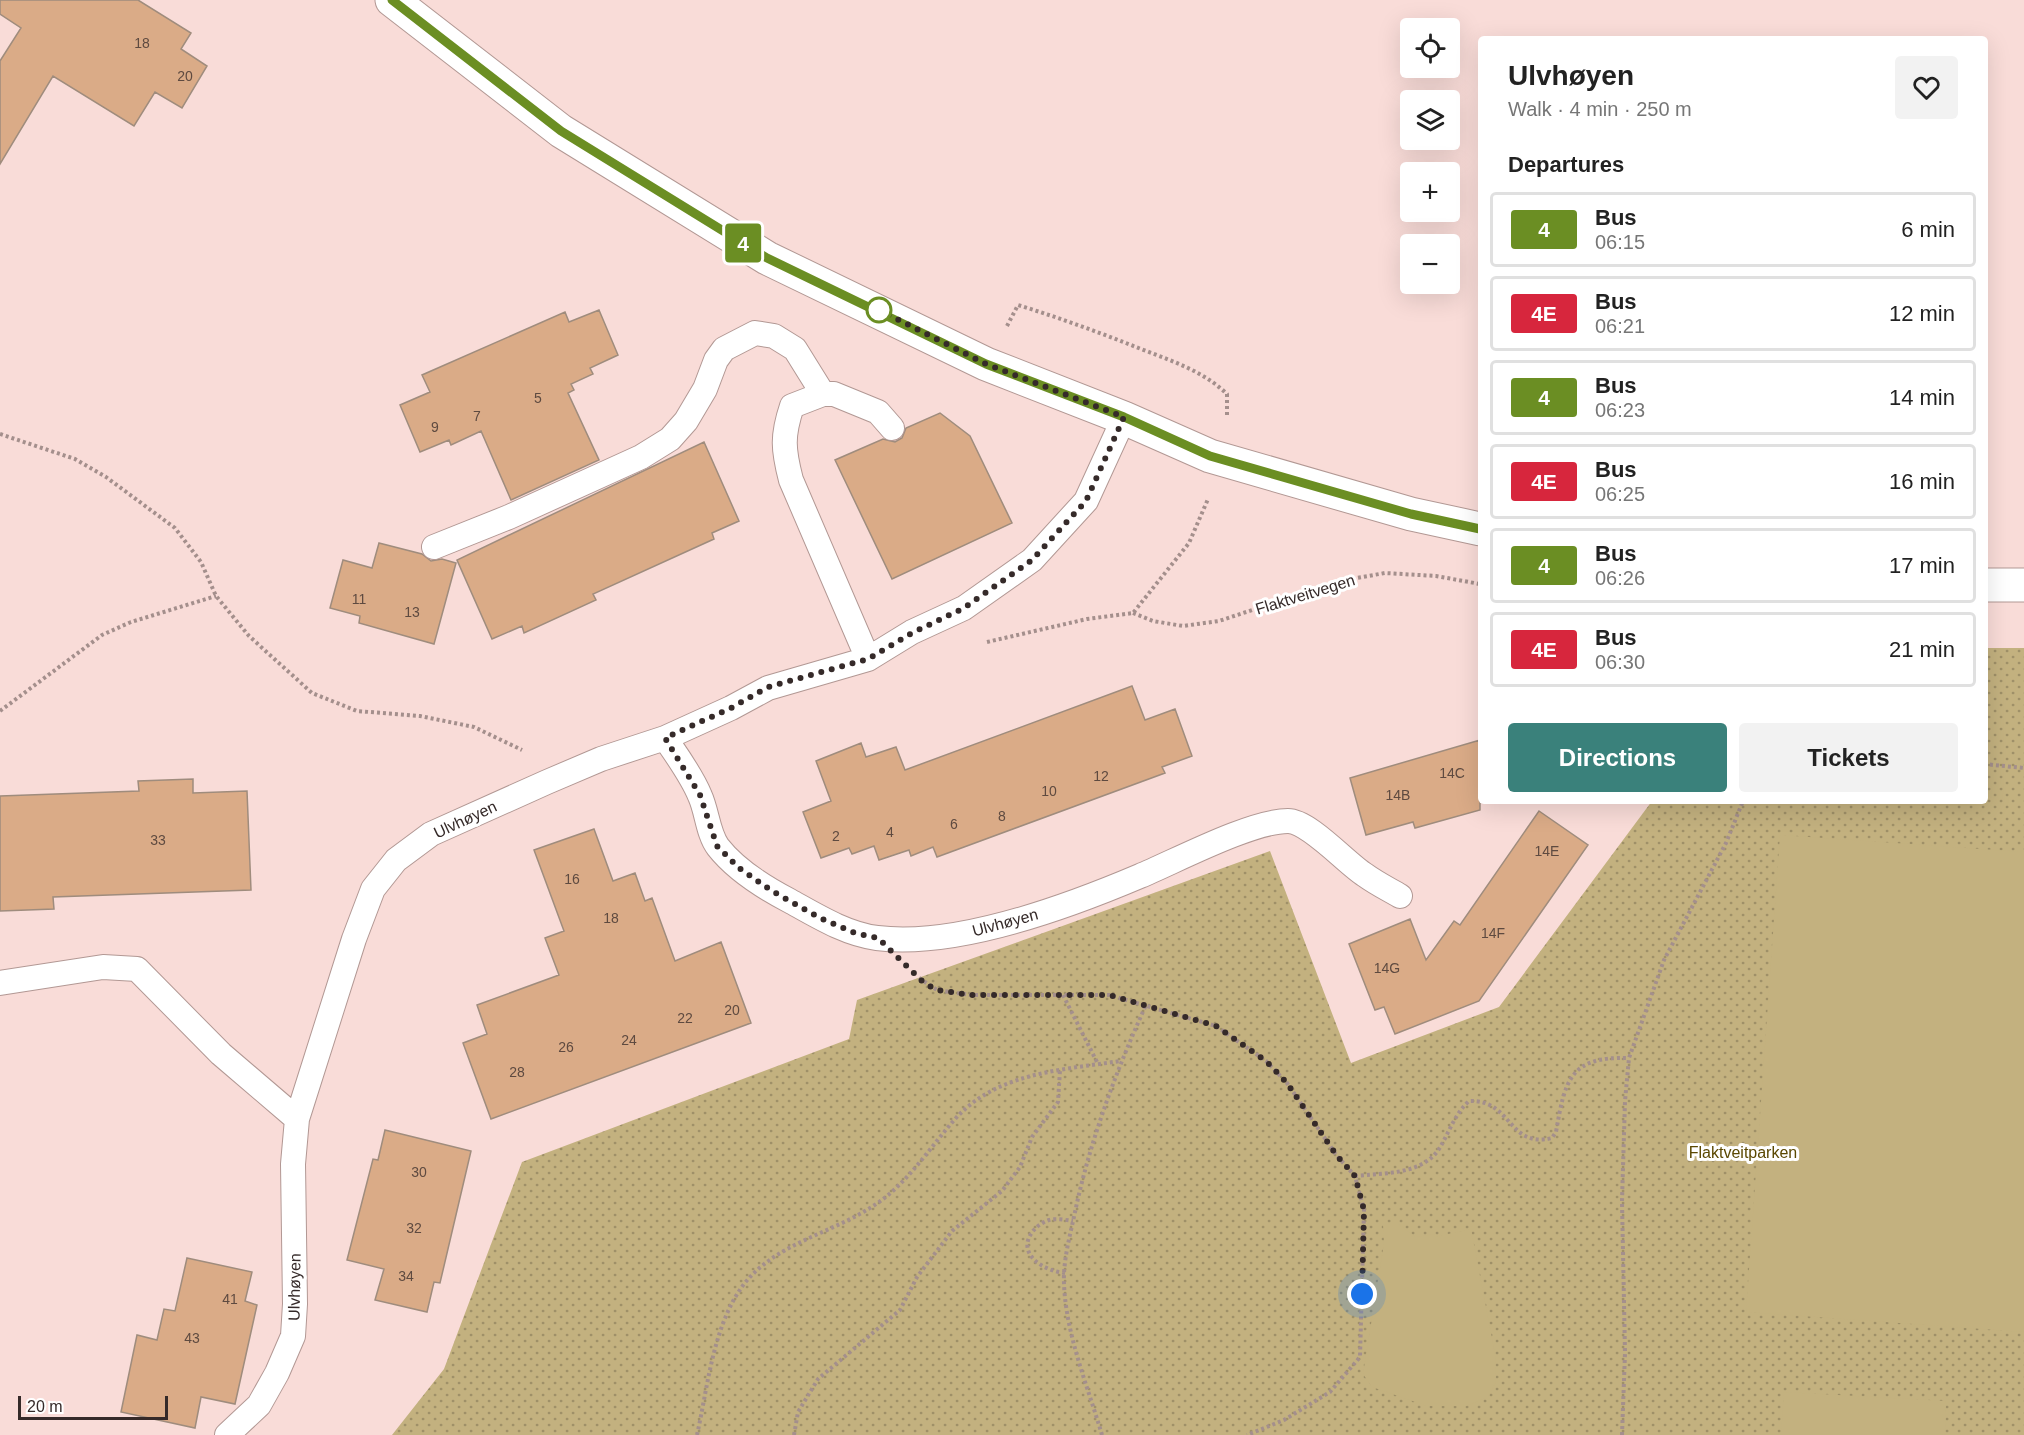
<!DOCTYPE html>
<html lang="en">
<head>
<meta charset="utf-8">
<style>
	body { margin:0; font-family:Helvetica,sans-serif; background:#f2f2f2; color:#222; height:100vh; display:flex; flex-direction:column; font-size:22px; white-space:nowrap }
	* { box-sizing:border-box; margin:0 }
	p { font-size:20px; color:#767676 }
	.icon { flex:none; width:33px; height:33px; fill:none; stroke:currentColor; stroke-width:2; stroke-linecap:round; stroke-linejoin:round }
	.map { position:relative; flex:1; overflow:hidden }
	.drawer { position:absolute; left:1478px; top:36px; width:510px; height:768px; display:flex; flex-direction:column; background:#fff; border-radius:6px; box-shadow:0 6px 24px #0002 }
	.drawer>* { flex:none }
	.badge { padding:0 12px; border-radius:4px; font-size:21px; line-height:39px }
	.fabs { position:absolute; left:1400px; top:18px; display:grid; gap:12px }
	.fabs a { display:grid; place-items:center; width:60px; height:60px; border-radius:6px; background:#fff; box-shadow:0 6px 24px #0002; font-size:30px }
	.scale { position:absolute; left:18px; bottom:15px; width:150px; box-sizing:border-box; padding-left:6px; border:3px solid #352a29; border-top:0; font-size:16px; line-height:21px; white-space:nowrap; color:#352a29; -webkit-text-stroke:4px #fff; paint-order:stroke }
	.you { position:absolute; width:30px; height:30px; margin:-15px; border:4px solid #fff; border-radius:50%; background:#1a73e8; box-shadow:0 0 0 9px #1a73e833 }
	.map>.badge { position:absolute; translate:-50% -50%; box-shadow:0 0 0 3px #fff }
	h2 { padding:0 30px; font-size:22px; line-height:54px }
	.round { display:grid; place-items:center; flex:none; width:63px; height:63px; border-radius:6px; background:#f2f2f2 }
	.summary { display:flex; align-items:center; justify-content:space-between; height:102px; padding:0 30px }
	h1 { font-size:28px; font-weight:600; line-height:45px }
	.primary-button { display:flex; gap:12px; margin-top:auto; padding:12px 30px }
	.primary-button a { flex:1; height:69px; border-radius:6px; background:#3a817b; color:#fff; font-size:24px; font-weight:600; line-height:69px; text-align:center }
	.primary-button a+a { background:#f2f2f2; color:#222 }
	ul { padding:0; list-style:none }
	li { display:flex; align-items:center; gap:18px; height:75px; margin:0 12px 9px; padding:0 18px; border:3px solid #e0e0e0; border-radius:6px }
	li div { flex:1 }
	li b { display:block; font-size:22px }
	li em { font-style:normal }
	li .badge { min-width:66px; font-weight:700; text-align:center }
	.map>svg:first-child { display:block }
	.park { fill:url(#park-dots) }
	.pitch { fill:#c3b17f }
	.building { fill:#daab87; stroke:#9f8c7d; stroke-width:1.5 }
	.lines { fill:none; stroke-linecap:round; stroke-linejoin:round }
	.lane-casing { stroke:#b29894; stroke-width:26 }
	.secondary-casing { stroke:#b29894; stroke-width:35 }
	.path { stroke:#a48f8c; stroke-width:4; stroke-dasharray:3 3; stroke-linecap:butt }
	.lane { stroke:#fff; stroke-width:24 }
	.secondary { stroke:#fff; stroke-width:33 }
	.line-casing { stroke:#fff; stroke-width:14 }
	.line { stroke:#6b8e23; stroke-width:9 }
	.walk { stroke:#352a29; stroke-width:6; stroke-dasharray:0 10.8 }
	.stop-dot { fill:#fff; stroke:#6b8e23; stroke-width:3 }
	.labels { text-anchor:middle; stroke-width:6; stroke-linejoin:round; paint-order:stroke }
	.number-label { font-size:14px; fill:#5e4a40 }
	.street-label { font-size:16px; fill:#352a29; stroke:#fff }
	.park-label { font-size:16px; fill:#5b4802; stroke:#fff }
</style>
</head>
<body>
<div class="map">
<svg width="2024" height="1435" viewBox="0 0 2024 1435">
	<defs>
		<pattern id="park-dots" width="8" height="8" patternUnits="userSpaceOnUse" patternTransform="scale(1.5)"><rect width="8" height="8" fill="#c3b17f"/><path d="M2 2h.1M6 6h.1" fill="none" stroke="#9f9068" stroke-width="1.8" stroke-linecap="round"/></pattern>
	</defs>
	<rect width="100%" height="100%" fill="#f9dcd8"/>
	<path class="park" d="M1985 648H2024V1435H392L444 1369 522 1162 849 1039 857 1000 1270 851 1351 1063 1499 1007 1652 801H1984Z"/>
	<path class="pitch" d="M1780 835 2024 852V1332L1746 1312Z
		M1383 1224H1398L1416 1237 1434 1234 1435 1237 1471 1229 1495 1354 1496 1382 1488 1397 1466 1406H1427L1372 1387 1363 1374 1384 1243Z
		M1784 1392 1946 1401 1945 1435H1781Z"/>
	<path class="building" d="M0 0H138L191 33 181 49 207 66 182 108 155 92 134 126 53 76 0 164V61L21 28 0 14Z
		M599 310 618 355 590 368 593 374 571 384 574 390 568 393 599 460 511 500 481 431 451 445 449 440 420 452 400 405 430 392 422 375 565 312 569 322Z
		M940 413 970 436 1012 523 892 579 835 460 883 439 895 442 902 438 906 428Z
		M704 442 739 521 712 533 714 539 593 594 596 600 524 633 522 626 492 639 457 560Z
		M379 543 422 554 431 561 442 559 456 563 434 644 359 623 360 616 330 608 343 560 372 568Z
		M1132 686 1145 720 1175 709 1192 756 1162 767 1165 773 937 857 933 847 911 856 909 850 879 860 874 846 852 854 849 848 821 858 803 812 831 801 816 761 861 743 866 757 896 747 905 770Z
		M1480 740V810L1415 828 1413 822 1366 835 1350 778Z
		M193 779V793L247 791 251 890 53 897 54 909 0 911V796L139 791 138 781Z
		M1539 811 1588 845 1479 1001 1395 1034 1384 1007 1375 1010 1349 944 1410 919 1426 960 1454 921 1460 925Z
		M594 829 613 881 635 873 645 901 652 898 675 961 721 942 751 1023 491 1119 463 1043 487 1034 477 1005 559 975 545 938 564 931 534 850Z
		M385 1130 471 1151 440 1283 434 1282 427 1312 375 1300 384 1269 347 1260 373 1159 378 1160Z
		M187 1258 252 1272 245 1301 257 1305 235 1404 201 1397 195 1428 121 1412 137 1335 157 1340 164 1309 175 1311Z"/>
	<g class="lines">
		<defs>
			<path id="lane" d="M434 547 509 517 641 457 670 439 686 421 705 389 716 360 724 349 755 333 774 336 795 349 823 394
				M868 659 791 480C783 449 782 436 792 406L823 394H834L878 412 892 428
				M665 738C677 756 692 776 700 796 707 811 708 834 718 847 736 870 765 888 790 901 817 916 846 934 877 938 956 948 1067 907 1140 876 1176 861 1251 821 1288 821 1309 821 1346 863 1365 875 1376 883 1388 889 1400 896
				M0 983 103 967 137 969 221 1054 297 1119
				M227 1435 259 1405 277 1373 293 1336 295 1304 293 1164 297 1119 354 939 373 889 396 860 431 834 547 782 601 759 665 738 731 708 768 688 868 659 912 632 964 608 1032 560 1086 501 1124 418"/>
			<path id="secondary" d="M392 0 561 131 767 258 986 364 1124 418 1210 456 1411 514 1480 529
				M1984 585H2024"/>
		</defs>
		<use href="#lane" class="lane-casing"/>
		<use href="#secondary" class="secondary-casing"/>
		<path class="path" d="M1007 326 1018 305C1060 318 1101 333 1141 349 1172 361 1203 371 1227 394V417
			M0 434 75 459 106 477 175 528 201 562 216 596 249 636 312 693 357 711 420 716 474 727 522 750
			M1133 613 1153 621 1183 626 1219 621 1340 581 1385 573 1436 576 1480 584
			M987 642 1087 619 1133 613 1189 543 1208 499
			M0 711 102 635 131 622 216 596
			M1984 764 2024 768
			M919 978 937 990 971 995H1109L1216 1026 1266 1061 1287 1083 1337 1156 1355 1176 1364 1210 1360 1357 1330 1392 1284 1420 1247 1435
			M1063 995 1098 1064
			M1355 1176C1383 1173 1422 1175 1439 1149 1449 1133 1454 1115 1469 1101 1512 1099 1508 1149 1552 1138L1556 1132C1565 1081 1569 1056 1629 1058
			M1065 1273C1044 1271 1015 1254 1033 1231 1037 1226 1043 1222 1049 1220 1056 1218 1066 1220 1073 1221
			M697 1435C708 1386 713 1325 744 1284 778 1241 836 1233 879 1202 910 1180 931 1146 956 1118 998 1072 1063 1070 1120 1061
			M794 1435 798 1412 818 1379 900 1310 917 1277 952 1231 1002 1191 1020 1167 1032 1137 1058 1102 1060 1070
			M1102 1435C1088 1387 1066 1335 1064 1284 1063 1260 1070 1236 1075 1212 1090 1141 1116 1071 1146 1005
			M1622 1435 1625 1353 1622 1201 1625 1101 1629 1058 1664 960 1726 843 1743 801"/>
		<use href="#lane" class="lane"/>
		<use href="#secondary" class="secondary"/>
	</g>
	<g class="lines">
		<defs>
			<path id="line" d="M392 0 561 131 767 258 986 364 1124 417 1210 456 1411 514 1480 529"/>
		</defs>
		<use href="#line" class="line-casing"/>
		<use href="#line" class="line"/>
		<path class="walk" d="M879 310 986 364 1124 417 1086 501 1032 560 964 608 912 633 868 659 768 687 731 708 665 738 700 795 717 846 739 868 772 891 820 918 855 933 878 938 924 983 937 990 971 995H1109L1216 1026 1266 1061 1287 1083 1337 1156 1355 1176 1364 1210 1362 1294"/>
	</g>
	<circle class="stop-dot" cx="879" cy="310" r="12"/>
	<g class="labels">
		<g class="number-label">
			<text x="142" y="48">18</text>
			<text x="185" y="81">20</text>
			<text x="538" y="403">5</text>
			<text x="477" y="421">7</text>
			<text x="435" y="432">9</text>
			<text x="359" y="604">11</text>
			<text x="412" y="617">13</text>
			<text x="1452" y="778">14C</text>
			<text x="1101" y="781">12</text>
			<text x="1049" y="796">10</text>
			<text x="1398" y="800">14B</text>
			<text x="1002" y="821">8</text>
			<text x="954" y="829">6</text>
			<text x="890" y="837">4</text>
			<text x="836" y="841">2</text>
			<text x="158" y="845">33</text>
			<text x="1547" y="856">14E</text>
			<text x="572" y="884">16</text>
			<text x="611" y="923">18</text>
			<text x="1493" y="938">14F</text>
			<text x="1387" y="973">14G</text>
			<text x="732" y="1015">20</text>
			<text x="685" y="1023">22</text>
			<text x="629" y="1045">24</text>
			<text x="566" y="1052">26</text>
			<text x="517" y="1077">28</text>
			<text x="419" y="1177">30</text>
			<text x="414" y="1233">32</text>
			<text x="406" y="1281">34</text>
			<text x="230" y="1304">41</text>
			<text x="192" y="1343">43</text>
		</g>
		<g class="street-label">
			<text transform="translate(1305 594) rotate(-17)" y="6">Flaktveitvegen</text>
			<text transform="translate(465 819) rotate(-25)" y="6">Ulvhøyen</text>
			<text transform="translate(1005 922) rotate(-15)" y="6">Ulvhøyen</text>
			<text transform="translate(294 1287) rotate(-89)" y="6">Ulvhøyen</text>
		</g>
		<g class="park-label">
			<text x="1743" y="1158">Flaktveitparken</text>
		</g>
	</g>
</svg>
<div class="fabs">
<a><svg class="icon" aria-label="locate" viewBox="0 0 24 24"><circle cx="12" cy="12" r="6"/><path d="M12 2v4M12 18v4M2 12h4M18 12h4"/></svg></a>
<a><svg class="icon" aria-label="layers" viewBox="0 0 24 24"><path d="M12 4l9 5-9 5-9-5zM3 14l9 5 9-5"/></svg></a>
<a>+</a>
<a>−</a>
</div>
<div class="scale">20 m</div>
<div class="you" style="left:1362px;top:1294px"></div>
<b class="badge" style="left:743px;top:243px;background:#6b8e23;color:#fff">4</b>
<section class="drawer">
<div class="summary"><div><h1>Ulvhøyen</h1><p>Walk · 4 min · 250 m</p></div><a class="round"><svg class="icon" aria-label="heart" viewBox="0 0 24 24"><path d="M12 20l-8-8c-3-5 5-10 8-4 3-6 11-1 8 4z"/></svg></a></div>
<h2>Departures</h2>
<ul>
<li><span class="badge" style="background:#6b8e23;color:#fff">4</span><div><b>Bus</b><p>06:15</p></div><em>6 min</em></li>
<li><span class="badge" style="background:#d7263d;color:#fff">4E</span><div><b>Bus</b><p>06:21</p></div><em>12 min</em></li>
<li><span class="badge" style="background:#6b8e23;color:#fff">4</span><div><b>Bus</b><p>06:23</p></div><em>14 min</em></li>
<li><span class="badge" style="background:#d7263d;color:#fff">4E</span><div><b>Bus</b><p>06:25</p></div><em>16 min</em></li>
<li><span class="badge" style="background:#6b8e23;color:#fff">4</span><div><b>Bus</b><p>06:26</p></div><em>17 min</em></li>
<li><span class="badge" style="background:#d7263d;color:#fff">4E</span><div><b>Bus</b><p>06:30</p></div><em>21 min</em></li>
</ul>
<div class="primary-button"><a>Directions</a><a>Tickets</a></div>
</section>
</div>
</body>
</html>
